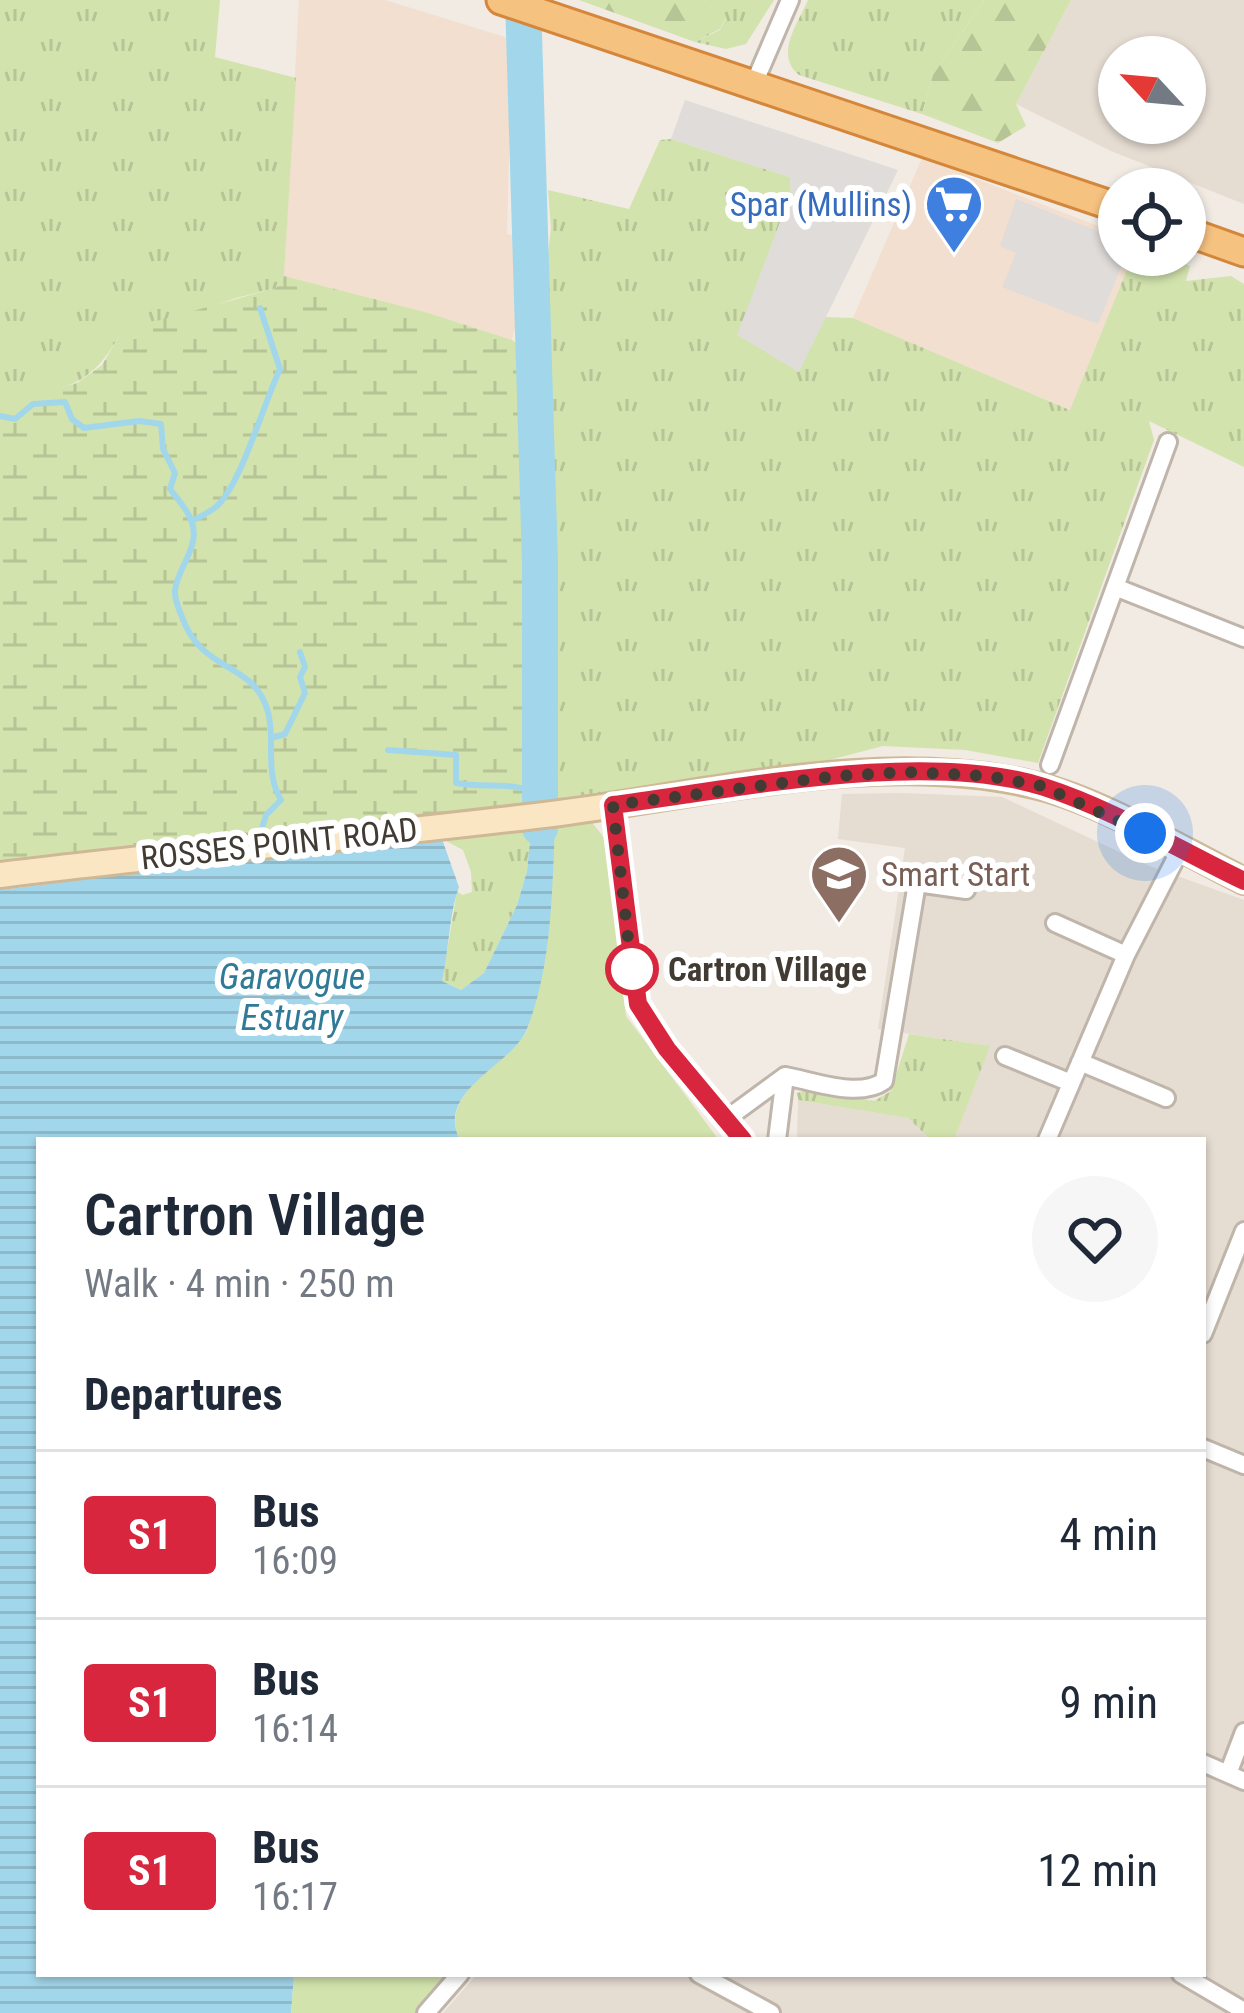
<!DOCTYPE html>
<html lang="en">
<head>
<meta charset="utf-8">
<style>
	body { margin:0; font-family:"Roboto Condensed",sans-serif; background:#f6f6f7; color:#1f2937; height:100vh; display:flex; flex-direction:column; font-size:45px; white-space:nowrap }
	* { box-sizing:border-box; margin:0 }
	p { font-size:39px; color:#747a83 }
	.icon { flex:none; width:66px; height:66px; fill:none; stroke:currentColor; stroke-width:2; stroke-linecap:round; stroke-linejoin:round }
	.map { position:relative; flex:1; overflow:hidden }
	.drawer { position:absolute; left:36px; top:1137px; width:1170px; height:840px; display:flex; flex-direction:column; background:#fff; border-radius:0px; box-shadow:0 3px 9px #0004 }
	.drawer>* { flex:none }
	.badge { padding:0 24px; border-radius:9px; font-size:42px; line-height:78px }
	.needle { width:78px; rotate:296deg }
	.tools { position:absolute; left:1098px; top:36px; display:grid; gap:24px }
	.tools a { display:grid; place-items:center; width:108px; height:108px; border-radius:50%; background:#fff; box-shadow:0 3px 9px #0004; font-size:60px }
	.you { position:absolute; width:60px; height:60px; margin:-30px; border:9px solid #fff; border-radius:50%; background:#1a73e8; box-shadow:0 0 0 18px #1a73e833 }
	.map>.badge { position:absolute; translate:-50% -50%; box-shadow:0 0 0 6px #fff }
	h2 { padding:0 48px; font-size:45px; line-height:108px }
	.round { display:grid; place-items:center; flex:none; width:126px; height:126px; border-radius:63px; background:#f6f6f7 }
	.summary { display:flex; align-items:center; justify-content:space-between; height:204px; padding:0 48px }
	h1 { font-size:57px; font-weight:600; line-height:90px }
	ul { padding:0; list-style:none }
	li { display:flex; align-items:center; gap:36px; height:168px; padding:0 48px; border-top:3px solid #e0e1e3 }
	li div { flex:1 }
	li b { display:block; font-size:45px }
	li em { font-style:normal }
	li .badge { min-width:132px; font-weight:700; text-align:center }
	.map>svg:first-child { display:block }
	.residential { fill:#e5dcd2; fill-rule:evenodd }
	.commercial { fill:#f2dfcf }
	.grass { fill:url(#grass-tufts) }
	.forest { fill:url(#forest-firs) }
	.wetland { fill:url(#wetland-marsh) }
	.park { fill:#d3e3ae }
	.parking { fill:#dfdcd9 }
	.water { fill:url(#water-rules) }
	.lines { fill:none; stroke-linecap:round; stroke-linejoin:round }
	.stream { stroke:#a2d7eb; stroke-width:6 }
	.river { stroke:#a2d7eb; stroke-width:36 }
	.minor-casing { stroke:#bfb5aa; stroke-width:22 }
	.secondary-casing { stroke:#cfb896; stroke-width:30 }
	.trunk-casing { stroke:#d4873b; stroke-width:33 }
	.minor { stroke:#fff; stroke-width:16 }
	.secondary { stroke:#fbe6c3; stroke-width:24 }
	.trunk { stroke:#f6c280; stroke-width:27 }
	.line-casing { stroke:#fff; stroke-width:27 }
	.line { stroke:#d7263d; stroke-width:18 }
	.walk { stroke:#423b34; stroke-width:12; stroke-dasharray:0 21.6 }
	.stop-dot { fill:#fff; stroke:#d7263d; stroke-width:6 }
	.labels { text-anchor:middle; stroke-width:12; stroke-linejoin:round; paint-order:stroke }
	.shop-label { font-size:33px; fill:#366cbe; stroke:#fff; text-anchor:end }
	.street-label { font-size:33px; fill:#423b34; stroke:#fff }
	.education-label { font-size:33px; fill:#785e54; stroke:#fff; text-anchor:start }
	.stop-label { font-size:33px; font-weight:bold; fill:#423b34; stroke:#fff; text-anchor:start }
	.water-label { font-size:36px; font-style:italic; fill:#307a98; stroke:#fff }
</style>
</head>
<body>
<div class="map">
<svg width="1244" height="2013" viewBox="0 0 1244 2013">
	<defs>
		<pattern id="grass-tufts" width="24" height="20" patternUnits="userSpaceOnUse" patternTransform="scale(3)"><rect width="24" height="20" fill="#d3e3ae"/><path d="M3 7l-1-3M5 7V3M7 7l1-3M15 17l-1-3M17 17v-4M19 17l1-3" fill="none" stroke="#b6c496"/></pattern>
		<pattern id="forest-firs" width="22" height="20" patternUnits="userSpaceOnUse" patternTransform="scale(3)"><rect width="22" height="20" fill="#d3e3ae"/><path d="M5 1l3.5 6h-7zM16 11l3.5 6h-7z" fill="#b6c496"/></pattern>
		<pattern id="wetland-marsh" width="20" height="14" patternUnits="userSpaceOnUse" patternTransform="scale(3)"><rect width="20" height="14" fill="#d3e3ae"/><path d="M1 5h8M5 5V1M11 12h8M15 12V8" fill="none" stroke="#b6c496"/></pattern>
		<pattern id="water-rules" width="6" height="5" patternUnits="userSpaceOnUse" patternTransform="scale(3)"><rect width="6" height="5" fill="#a2d7eb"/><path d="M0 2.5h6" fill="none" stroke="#8db9ca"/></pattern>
	</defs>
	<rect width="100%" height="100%" fill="#f1ebe4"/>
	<path class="residential" d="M1071 0H1244V204L1111 151 1016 104ZM1119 57H1185V123H1119Z
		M903 793 1002 797 1147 865 1244 900V2013H443L477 1974H1203V1140H954L989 1046 878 1029 905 848 838 839 842 794Z
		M798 1100 908 1118 931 1140H797Z"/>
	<path class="commercial" d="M299 0H385L512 39 507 234 520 238 521 303 512 340 425 312 284 276Z
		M922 158 1119 234V255H1133L1071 410 853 318Z"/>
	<path class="grass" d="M0 0H220L215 57 296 78 284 276 276 288 236 298 118 338C89 387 67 386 17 401L3 424H0Z
		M703 0H774L746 44 726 49 695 42 720 30 726 18Z
		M808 0H984L933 75 922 114 799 75C774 55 798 23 808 0Z
		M671 139 790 177 791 193 738 335 798 371 825 317 853 318 1070 410 1133 255H1166L1190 266 1186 281 1231 276 1244 284V467L1149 421 1154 440 1038 763 965 750 883 746 826 761 557 800 558 775 549 758 557 616 551 585 539 331 551 228 548 190 629 209 660 140Z
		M531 830 527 871 517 905 484 973 461 990 442 981 457 891 462 895 472 892 471 872 463 850 442 839Z
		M909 1034 990 1046 954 1140H931L908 1118 798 1100 797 1093 807 1090 874 1101 891 1091Z"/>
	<path class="forest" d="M579 0H703L726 17 720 29 695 42Z
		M984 0H1071L1016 104 1026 126 998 143 922 114 933 75Z"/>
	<path class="wetland" d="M284 276 425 312 512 340 524 349 538 571 526 720 531 733 534 804 0 865V424L16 401 77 383 102 365 118 338 135 327 276 288Z"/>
	<path class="park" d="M590 820 606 840 626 1016 719 1140H460C437 1097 500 1066 523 1037 531 1027 532 1006 534 993 546 936 552 883 555 826Z
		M294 1974H450L417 2013H291Z"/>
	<path class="parking" d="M685 100 898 170 799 372 737 335 791 194 790 177 671 139Z
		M1016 199 1118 239 1114 252 1125 257 1098 324 1002 287 1016 253 1000 246Z"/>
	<path class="water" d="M555 826C552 892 552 966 527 1029 513 1065 434 1091 460 1140H39V1974H294L291 2013H0V890L359 844 442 839 459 887C449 914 449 951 442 981L461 990 484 973 517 905 527 871 531 830Z"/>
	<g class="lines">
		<path class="stream" d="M0 416 15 419 33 404 65 402 72 419 84 428 139 421 161 424 163 449 175 473 170 489C177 498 187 509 191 520 202 545 178 566 175 590 174 598 179 610 182 617 200 669 247 663 264 701 279 733 262 768 281 800L266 815 260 835
			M192 521C200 517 210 512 217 506 242 482 263 405 280 369L260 308
			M271 738 285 734 305 693 300 677 305 667 300 652
			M388 750 456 755V783C487 789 506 780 539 794"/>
		<path class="river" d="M523 0 540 564V828"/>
		<defs>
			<path id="minor" d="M753 86 790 0
				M1115 587 1244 638
				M1050 765 1168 442
				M613 805 638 1003 667 1049 743 1140
				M1055 923 1126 955
				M1005 1056 1071 1083
				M1080 1062 1166 1098
				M725 1120 785 1076C813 1081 859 1099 884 1081L917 883 966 890
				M777 1140 785 1076
				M1047 1140 1126 955 1180 850
				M1203 1334 1244 1231
				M1203 1448 1244 1465
				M1203 1763 1244 1781
				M1228 1774 1244 1732
				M699 1974 771 2013
				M1181 1974 1244 2011
				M426 2013 460 1974"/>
			<path id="secondary" d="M0 875C186 852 374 836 560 813 712 793 887 748 1038 786 1103 802 1183 851 1244 881"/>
			<path id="trunk" d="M501 0 1119 208
				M1185 231 1244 252"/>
		</defs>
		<use href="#minor" class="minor-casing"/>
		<use href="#secondary" class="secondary-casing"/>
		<use href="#trunk" class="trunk-casing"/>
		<use href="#minor" class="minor"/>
		<use href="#secondary" class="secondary"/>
		<use href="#trunk" class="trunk"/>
	</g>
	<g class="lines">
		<defs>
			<path id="line" d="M743 1140 667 1049 638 1004 613 805C736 789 925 749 1044 787 1113 809 1179 850 1244 881"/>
		</defs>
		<use href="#line" class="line-casing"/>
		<use href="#line" class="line"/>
		<path class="walk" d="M632 969V974L613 805 836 776 906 772 988 776 1042 786 1145 833"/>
	</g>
	<defs>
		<symbol id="supermarket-pin" viewBox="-11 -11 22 30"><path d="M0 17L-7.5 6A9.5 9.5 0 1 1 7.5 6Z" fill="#3f7fe0" stroke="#fff"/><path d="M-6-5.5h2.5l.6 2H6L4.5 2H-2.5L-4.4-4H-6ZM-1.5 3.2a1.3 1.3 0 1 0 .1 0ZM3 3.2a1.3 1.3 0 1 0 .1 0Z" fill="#fff"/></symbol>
		<symbol id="school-pin" viewBox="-11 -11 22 30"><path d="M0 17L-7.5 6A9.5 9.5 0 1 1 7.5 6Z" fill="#8d6e63" stroke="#fff"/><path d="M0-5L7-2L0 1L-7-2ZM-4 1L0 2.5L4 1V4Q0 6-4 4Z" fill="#fff"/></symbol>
	</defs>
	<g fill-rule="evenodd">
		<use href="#supermarket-pin" x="921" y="171" width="66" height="90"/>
		<use href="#school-pin" x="806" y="841" width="66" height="90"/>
	</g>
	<circle class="stop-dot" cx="632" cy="969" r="24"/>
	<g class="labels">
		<g class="shop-label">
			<text x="912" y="216">Spar (Mullins)</text>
		</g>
		<g class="street-label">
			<text transform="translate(279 843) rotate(-6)" y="12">ROSSES POINT ROAD</text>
		</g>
		<g class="education-label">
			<text x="881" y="886">Smart Start</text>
		</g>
		<g class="stop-label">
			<text x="668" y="981">Cartron Village</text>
		</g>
		<g class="water-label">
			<text x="292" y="989">Garavogue<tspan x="292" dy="41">Estuary</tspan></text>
		</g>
	</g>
</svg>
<div class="tools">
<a><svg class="needle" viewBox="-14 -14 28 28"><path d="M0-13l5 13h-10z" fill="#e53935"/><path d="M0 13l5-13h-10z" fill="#747a83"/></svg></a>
<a><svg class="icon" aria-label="locate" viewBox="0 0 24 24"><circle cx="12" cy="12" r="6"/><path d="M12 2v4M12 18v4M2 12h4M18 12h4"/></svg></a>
</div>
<div class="you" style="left:1145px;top:833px"></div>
<section class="drawer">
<div class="summary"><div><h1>Cartron Village</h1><p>Walk · 4 min · 250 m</p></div><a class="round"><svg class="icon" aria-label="heart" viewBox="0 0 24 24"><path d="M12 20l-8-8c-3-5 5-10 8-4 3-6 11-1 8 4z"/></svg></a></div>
<h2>Departures</h2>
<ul>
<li><span class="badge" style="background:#d7263d;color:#fff">S1</span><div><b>Bus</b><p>16:09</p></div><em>4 min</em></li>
<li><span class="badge" style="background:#d7263d;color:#fff">S1</span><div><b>Bus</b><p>16:14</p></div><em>9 min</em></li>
<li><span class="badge" style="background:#d7263d;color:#fff">S1</span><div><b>Bus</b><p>16:17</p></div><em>12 min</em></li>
</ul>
</section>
</div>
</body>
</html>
